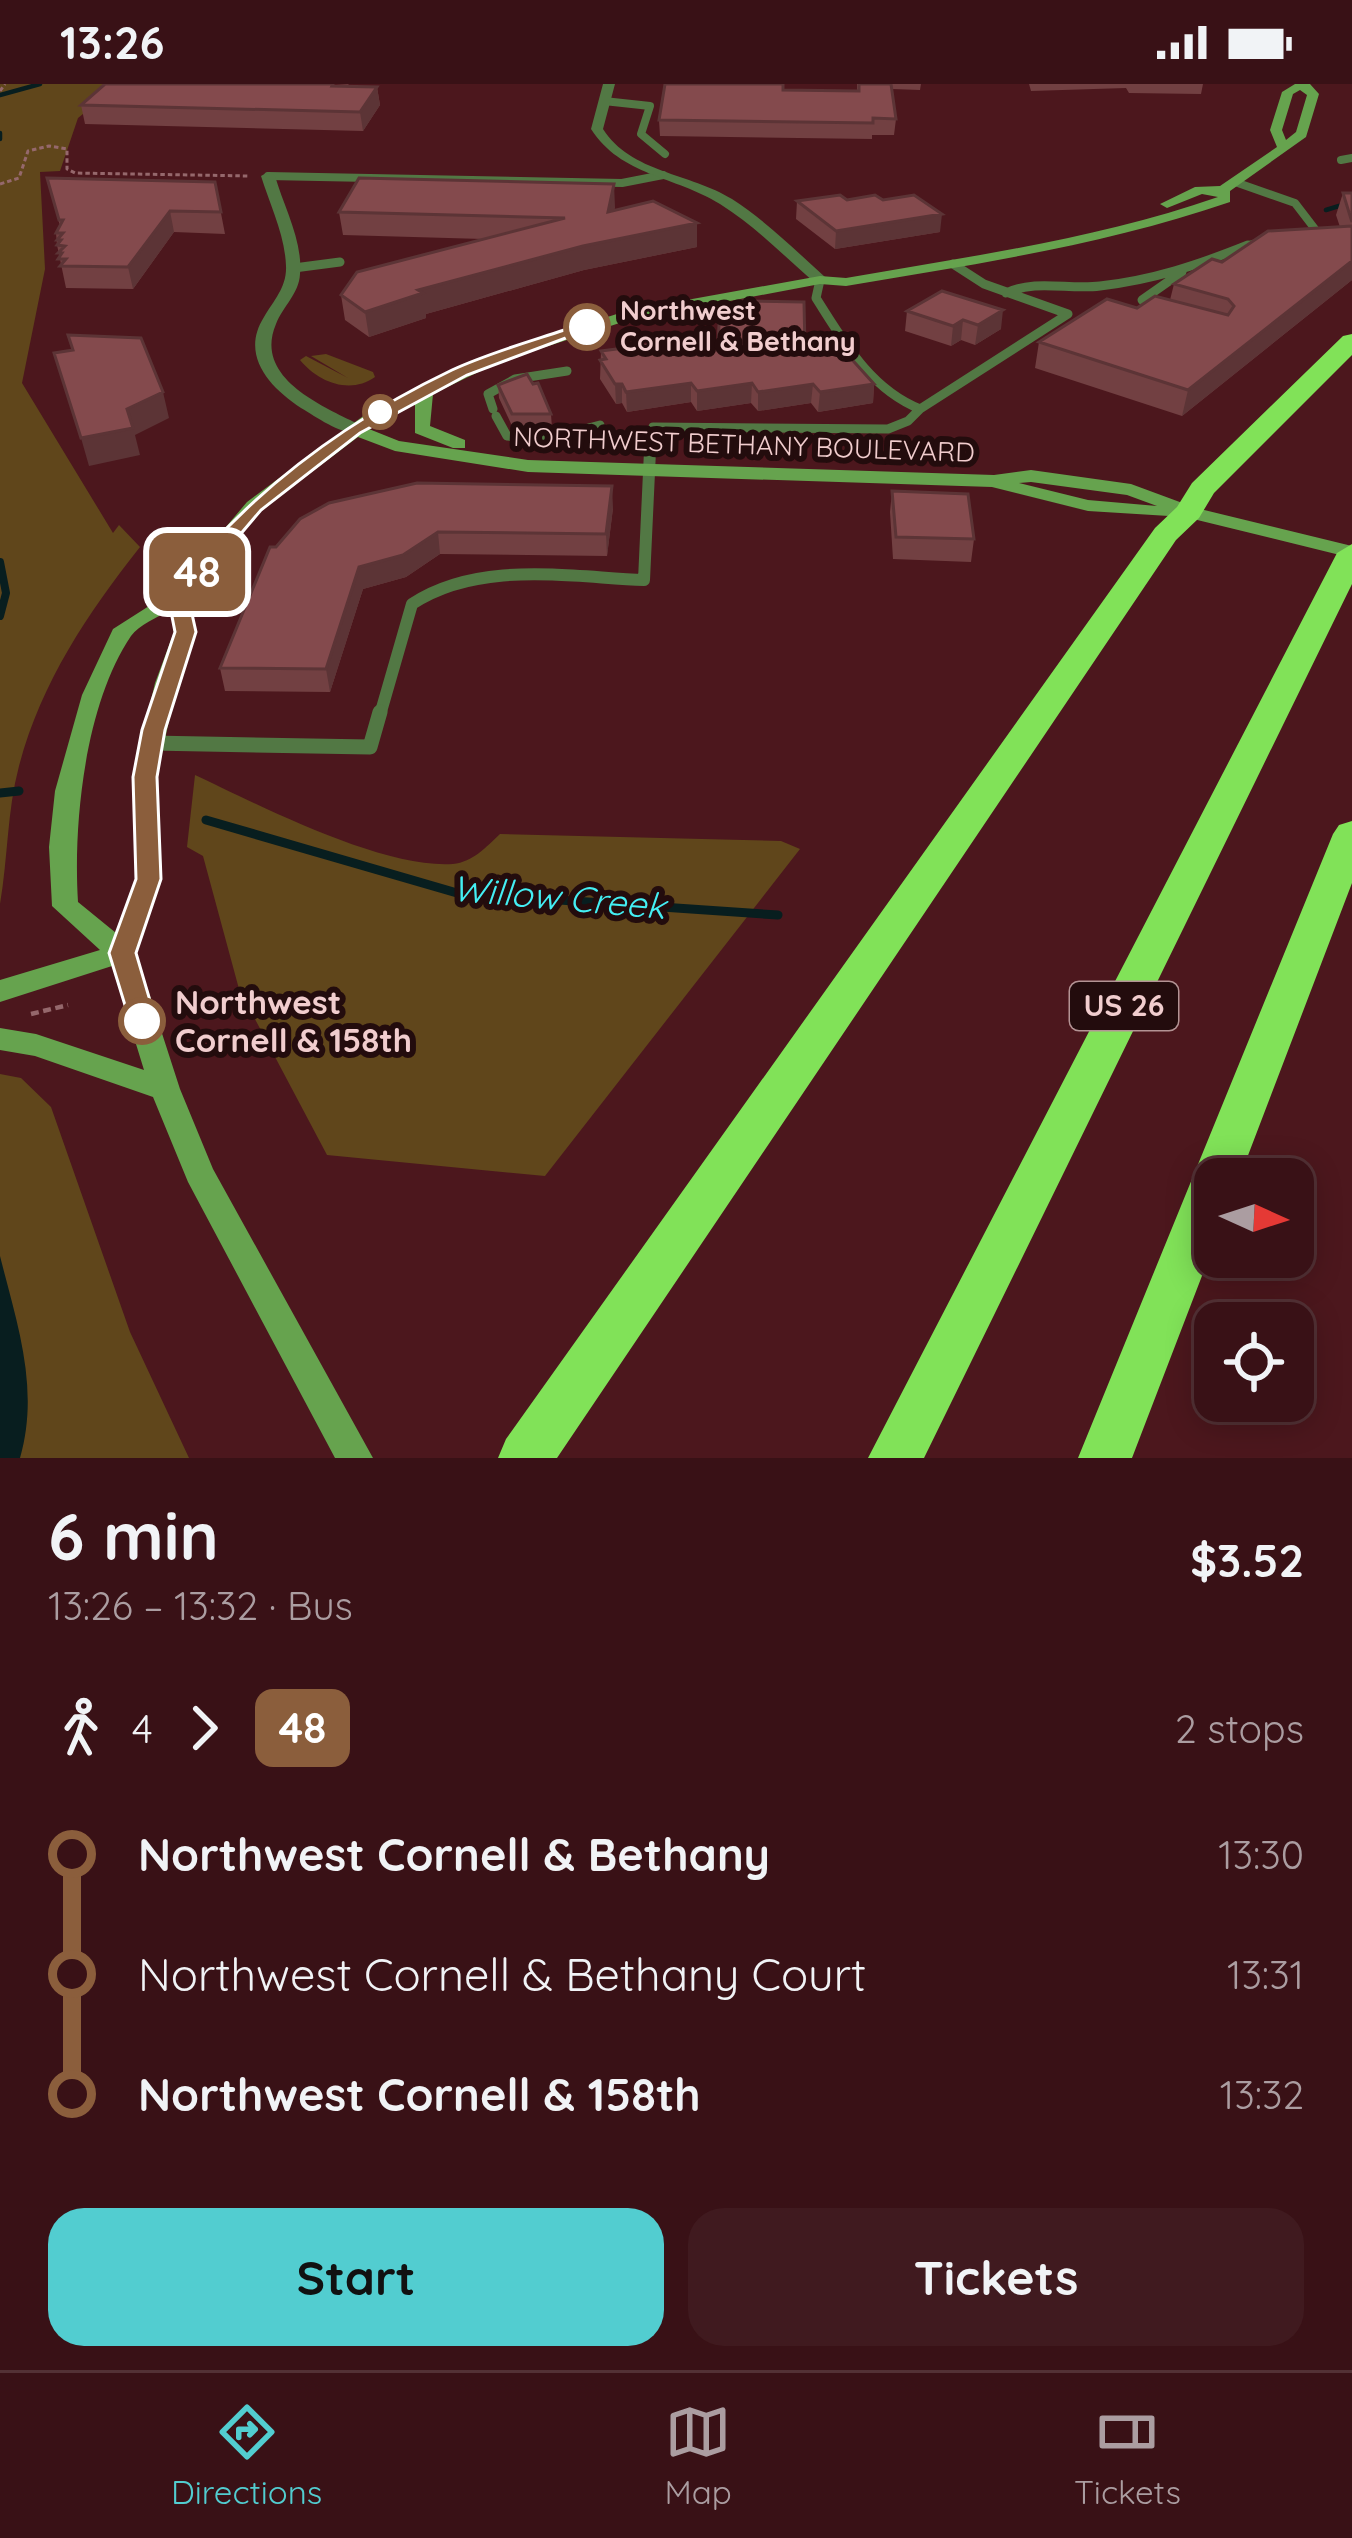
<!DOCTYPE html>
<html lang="en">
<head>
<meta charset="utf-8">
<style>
	body { margin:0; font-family:Quicksand,sans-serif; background:#401a1f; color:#f1f3f6; height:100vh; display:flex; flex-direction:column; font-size:45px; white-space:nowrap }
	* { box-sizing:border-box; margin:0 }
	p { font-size:39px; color:#ab9da1 }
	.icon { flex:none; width:66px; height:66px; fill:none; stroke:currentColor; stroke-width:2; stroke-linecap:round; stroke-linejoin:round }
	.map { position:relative; height:1374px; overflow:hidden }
	.side { display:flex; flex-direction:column; background:#391116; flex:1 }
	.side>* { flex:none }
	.badge { padding:0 24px; border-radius:18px; font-size:42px; line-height:78px }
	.needle { width:78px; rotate:93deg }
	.controls { position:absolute; left:1194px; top:1074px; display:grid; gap:24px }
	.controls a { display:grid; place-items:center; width:120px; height:120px; border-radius:24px; background:#391116; box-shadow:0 6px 30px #0003,0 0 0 3px #533135; font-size:60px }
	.map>.badge { position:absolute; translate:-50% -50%; box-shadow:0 0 0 6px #fff }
	.legs { display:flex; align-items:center; gap:18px; height:132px; padding:0 48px; font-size:39px }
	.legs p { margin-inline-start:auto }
	.summary { display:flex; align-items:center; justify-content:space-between; height:204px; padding:0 48px }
	h1 { font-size:66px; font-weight:700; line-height:90px }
	.primary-button { display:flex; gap:24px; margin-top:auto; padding:24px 48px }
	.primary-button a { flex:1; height:138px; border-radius:36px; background:#52cdd0; color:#111; font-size:48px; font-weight:700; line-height:138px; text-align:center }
	.primary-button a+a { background:#401a1f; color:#f1f3f6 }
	ul { padding:0 48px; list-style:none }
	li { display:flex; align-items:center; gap:42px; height:120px; font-size:45px }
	li i { display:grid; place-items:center; width:18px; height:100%; margin:0 15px; background:currentColor }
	li i::after { content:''; width:30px; height:30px; margin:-15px; border:9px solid; border-radius:50%; background:#391116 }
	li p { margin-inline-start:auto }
	li:first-child i { background:linear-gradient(#0000 50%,currentColor 0) }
	li:last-child i { background:linear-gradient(currentColor 50%,#0000 0) }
	.status { display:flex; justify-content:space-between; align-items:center; height:84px; padding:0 60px; background:#391116; direction:ltr }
	.status svg { height:33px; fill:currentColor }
	.dock { display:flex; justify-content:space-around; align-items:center; height:168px; border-top:3px solid #533135; background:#391116; font-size:33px; color:#ab9da1 }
	.dock a { display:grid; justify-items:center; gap:6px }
	.dock .current { color:#52cdd0 }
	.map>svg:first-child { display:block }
	.green { fill:#60461b }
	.water { fill:#081e1f }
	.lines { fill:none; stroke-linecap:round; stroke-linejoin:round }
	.stream-far2 { stroke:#081e1f; stroke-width:4.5 }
	.stream-far1 { stroke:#081e1f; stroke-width:8 }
	.stream { stroke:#081e1f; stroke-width:9 }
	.path-far1 { stroke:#95686c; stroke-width:3; stroke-dasharray:4.5 3; stroke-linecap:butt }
	.path { stroke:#95686c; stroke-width:4.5; stroke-dasharray:8 4.5; stroke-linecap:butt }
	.service-far3 { stroke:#527844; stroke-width:8 }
	.service-far2 { stroke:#527844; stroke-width:9 }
	.service-far1 { stroke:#527844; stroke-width:12 }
	.service { stroke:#527844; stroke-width:15 }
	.minor { fill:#527844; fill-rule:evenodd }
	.secondary { fill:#66a34e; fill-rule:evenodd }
	.motorway { fill:#81e258; fill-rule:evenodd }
	.wall { fill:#724042 }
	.shaded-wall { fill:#5c3436 }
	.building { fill:#844a4d; stroke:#5c3436; stroke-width:3 }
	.line-1 { fill:#8b5e3c; stroke:#fff; stroke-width:3 }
	.stop-1-dot { fill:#fff; stroke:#8b5e3c; stroke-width:6 }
	.labels { text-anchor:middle; stroke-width:12; stroke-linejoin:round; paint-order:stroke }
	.far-stop-label { font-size:27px; font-weight:bold; fill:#f1cdce; stroke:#230c0d; text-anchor:start }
	.far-street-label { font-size:27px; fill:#f1cdce; stroke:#230c0d }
	.shield { fill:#230c0d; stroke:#b39394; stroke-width:3 }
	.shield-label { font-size:30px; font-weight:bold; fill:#f1cdce }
	.stop-label { font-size:33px; font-weight:bold; fill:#f1cdce; stroke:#230c0d; text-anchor:start }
	.water-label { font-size:36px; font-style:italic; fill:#44eff4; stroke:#230c0d }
</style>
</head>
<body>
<div class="status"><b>13:26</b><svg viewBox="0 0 49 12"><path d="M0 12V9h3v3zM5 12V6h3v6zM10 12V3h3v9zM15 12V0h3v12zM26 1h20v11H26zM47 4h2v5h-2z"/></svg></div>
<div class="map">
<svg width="1352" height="1374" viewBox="0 0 1352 1374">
	<rect width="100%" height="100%" fill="#4c171d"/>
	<path class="green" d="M0 0H120L78 34 60 87 40 88 45 185 22 299 113 449 119 441 140 463C87 530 41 599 19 682 7 727 8 774 0 820Z
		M326 270 373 288 375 293C350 311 318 298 300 276L306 272 348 294 311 272Z
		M195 691C259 721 382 785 453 780 473 778 486 763 500 750L781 757 800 765 545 1092 327 1071 239 905 203 772 187 763Z
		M0 990 21 994 51 1023 130 1248 189 1374H0Z"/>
	<path class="water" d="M0 1172C17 1240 40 1304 20 1374H0Z"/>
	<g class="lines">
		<path class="stream-far2" d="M0 11 40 0
			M0 49V55
			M1326 126 1352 118"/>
		<path class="stream-far1" d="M0 478 6 509 0 532"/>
		<path class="stream" d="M0 709 19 707
			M206 736 457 809 778 831"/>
		<path class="path-far1" d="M0 7 5 0
			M0 100 19 94 28 67 49 62 67 65V85L75 89 250 92"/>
		<path class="path" d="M31 930 68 921"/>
		<path class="service-far3" d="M604 17 650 22 641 50 665 70
			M1341 76 1352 74
			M268 92 622 99 663 91
			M1235 98 1295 119 1318 149 1311 152
			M1240 164 1265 156"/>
		<path class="service-far2" d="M294 184 340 178
			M820 196 816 214C844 258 870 305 920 325L1068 230 984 200 953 180
			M1006 209C1036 195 1068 206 1100 202 1153 196 1198 181 1248 161
			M1154 229 1142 216 1182 188
			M493 325 488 310 515 295 567 287
			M496 332 507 352 542 356 600 341
			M650 370 653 343 888 345 908 337 920 325"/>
		<path class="service-far1" d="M380 631 412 520C479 476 568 493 644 496L650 367"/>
		<path class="service" d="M151 659 370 663 380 628"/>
		<path class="minor" d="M603 0H615L603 45C631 89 690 89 732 115 766 137 795 166 825 193V199H815C784 172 755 142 720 120 675 92 621 92 591 45Z
			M268 88 275 92C284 123 303 157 300 190 299 210 283 222 276 240 253 294 322 322 360 341V349C341 351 318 334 301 324 269 303 240 271 264 233 274 216 287 203 286 182 285 151 270 121 261 92Z"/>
		<path class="secondary" d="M1295 0H1310L1319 10 1306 53 1230 107V118C1105 161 976 180 846 202L820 200 629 236 499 278 433 310 430 342 465 356V364H453L415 349V319L369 345 399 357 528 376 994 391 1031 386 1131 400 1196 424 1352 462V474L1185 433 1088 427 992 403 528 388 395 367 358 353 261 426 189 513 196 548 177 599 157 693 162 795 136 869 180 1005 213 1085 373 1374H335L188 1098 153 1013 35 972 0 966V944L36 950 144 986 112 882 0 918V896L100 866 52 822 49 763 55 707 82 611 113 545 171 508 247 418 370 327 487 272 626 227 820 192 846 194C972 172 1097 155 1218 113L1202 110 1167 124 1160 120 1195 103 1220 102 1277 63 1270 46 1282 8ZM1300 6 1307 11 1296 48 1286 56 1282 46 1293 10ZM1031 398 1127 411 1157 422 1088 416 1019 399ZM170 526 174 548 155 599 133 693 136 795 116 849 78 818C73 739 85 620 131 552 139 541 158 533 170 526Z"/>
		<path class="motorway" d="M1352 250V271L1214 409 1199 434 1176 456 557 1374H498L506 1355 1155 444 1177 423 1192 399 1343 252Z
			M1352 460V500L924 1374H868L1337 469Z
			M1352 737V799L1239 1095H1215V1158L1132 1374H1078L1333 750 1339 741Z"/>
	</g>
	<path class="wall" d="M349 0 347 2 377 3 380 21 363 47 85 40 81 21Z
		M857 0H921L920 6 892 5 896 35 894 51H872V55L660 52 659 36 783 6 857 7Z
		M1029 0H1203L1201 10 1129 9 1126 4 1031 7Z
		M47 94 215 98 225 150 174 148 133 205 66 204 57 161 56 149 60 142Z
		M1343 109H1352V196L1182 332 1035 284 1039 258 1137 224 1170 216 1174 200 1222 178 1340 143 1336 131Z
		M847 116 940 148 835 165 796 135 797 117Z
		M615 123 614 126 697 139V163L584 186 426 230V234L369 253 345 236 341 211 483 155 343 151 339 128Z
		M942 207 1001 245 975 261 961 256 951 262 905 247 907 227Z
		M805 264 874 300 873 319 818 328 811 319 758 327 751 319 697 327 691 318 627 328 622 319 616 320 600 295 601 267Z
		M498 301 551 330 552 344H513L499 314Z
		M892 407 974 455 971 478 893 475 890 428Z
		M613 424 607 472 440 470 406 493 363 505 330 608 225 607 220 584 270 463Z"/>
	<path class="shaded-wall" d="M377 3 380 21 363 47 360 28Z
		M614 100 615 123 608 151V128Z
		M170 127 174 148 133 205 128 183Z
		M942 130 940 148 835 165 836 147Z
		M697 139V163L584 186 426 230V234L369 253 365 228 418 206 583 162Z
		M1352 177V196L1182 332 1188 306Z
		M1003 226 1001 245 975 261 978 241Z
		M963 236 961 256 951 262 953 242Z
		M691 299V318L627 328 626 308Z
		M752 299 751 319 697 327V307Z
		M615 300H622V319L616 320Z
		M813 300 811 319 758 327V308Z
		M874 300 873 319 818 328 820 308Z
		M163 308 169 334 135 351 140 371 89 382 81 354 127 325Z
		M612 402 613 424 607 472 606 450Z
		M438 448 440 470 406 493 363 505 330 608 326 585 359 483Z"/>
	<path class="building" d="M105 0H333L332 2 377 3 360 28 81 21Z
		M665 0H783V6L859 7V0H891L896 35 873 34V39L659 36Z
		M47 94 215 98 221 128 170 127 128 183 60 182 66 175H58L62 169H58L65 162 57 161 61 156H57L63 149H56L63 136H59Z
		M359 94 614 100 608 128 653 117 697 139 583 162 418 206 423 209 365 228 341 211 357 188 565 134 339 128Z
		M1343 109H1352V138Z
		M840 111 847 116 875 111 883 116 914 111 942 130 836 147 797 117Z
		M1352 142V177L1188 306 1039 258 1107 215 1137 224 1155 212 1228 231 1234 222 1228 215 1174 200 1212 175 1222 178 1268 147Z
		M942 207 1003 226 978 241 963 236 953 242 907 227Z
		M743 217 804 218 805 264 838 260 874 300 820 308 813 300 758 308 752 299 697 307 691 299 626 308 622 300H615L600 276 606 275 601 267 663 259 669 266 718 260 720 222Z
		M68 251 141 254 163 308 127 325 133 344 81 354 54 269 73 266Z
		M527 290 533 300 538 299 551 330H512L498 301Z
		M417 399 612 402 606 450 438 448 403 471 359 483 326 585 220 584 270 463H276L300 435 329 419Z
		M892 407 968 410 974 455 896 453Z"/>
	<path class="line-1" d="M582 240 595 243 467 291 360 349 261 426 188 512 196 548 165 646 157 693 161 795 136 869 156 937 142 947 132 944 109 869 136 795 133 693 142 646 175 548 168 512C244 412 339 340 452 286 493 267 539 255 582 240Z"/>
	<g class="stop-1-dot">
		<circle cx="587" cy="243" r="21"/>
		<circle cx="380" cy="328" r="15"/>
		<circle cx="142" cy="937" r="21"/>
	</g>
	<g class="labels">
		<g class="far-stop-label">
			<text x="620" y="236">Northwest<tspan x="620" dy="31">Cornell &amp; Bethany</tspan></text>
		</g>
		<g class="far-street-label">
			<text transform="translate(744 361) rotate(2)" y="9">NORTHWEST BETHANY BOULEVARD</text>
		</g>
		<rect class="shield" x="1070" y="898" width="108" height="48" rx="9"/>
		<g class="shield-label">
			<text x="1124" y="932">US 26</text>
		</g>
		<g class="stop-label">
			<text x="175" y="930">Northwest<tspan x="175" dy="38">Cornell &amp; 158th</tspan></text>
		</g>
		<g class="water-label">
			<text transform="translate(559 813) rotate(5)" y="13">Willow Creek</text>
		</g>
	</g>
</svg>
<div class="controls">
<a><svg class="needle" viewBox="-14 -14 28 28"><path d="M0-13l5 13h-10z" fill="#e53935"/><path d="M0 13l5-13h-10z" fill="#ab9da1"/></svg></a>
<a><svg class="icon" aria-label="locate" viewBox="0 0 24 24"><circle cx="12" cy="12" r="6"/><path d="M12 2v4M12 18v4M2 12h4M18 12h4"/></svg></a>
</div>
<b class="badge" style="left:197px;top:488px;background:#8b5e3c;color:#fff">48</b>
</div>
<section class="side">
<div class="summary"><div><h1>6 min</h1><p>13:26 – 13:32 · Bus</p></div><b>$3.52</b></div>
<div class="legs"><svg class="icon" aria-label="walk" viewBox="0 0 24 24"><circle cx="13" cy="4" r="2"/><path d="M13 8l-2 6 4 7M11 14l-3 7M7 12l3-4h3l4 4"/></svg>4<svg class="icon" aria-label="forward" viewBox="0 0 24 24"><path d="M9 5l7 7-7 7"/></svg><b class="badge" style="background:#8b5e3c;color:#fff">48</b><p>2 stops</p></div>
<ul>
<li><i style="color:#8b5e3c"></i><b>Northwest Cornell &amp; Bethany</b><p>13:30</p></li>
<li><i style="color:#8b5e3c"></i><span>Northwest Cornell &amp; Bethany Court</span><p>13:31</p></li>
<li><i style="color:#8b5e3c"></i><b>Northwest Cornell &amp; 158th</b><p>13:32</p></li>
</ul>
<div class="primary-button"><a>Start</a><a>Tickets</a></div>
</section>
<nav class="dock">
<a class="current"><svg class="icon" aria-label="directions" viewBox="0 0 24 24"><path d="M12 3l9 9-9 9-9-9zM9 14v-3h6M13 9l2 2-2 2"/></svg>Directions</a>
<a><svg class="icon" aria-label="map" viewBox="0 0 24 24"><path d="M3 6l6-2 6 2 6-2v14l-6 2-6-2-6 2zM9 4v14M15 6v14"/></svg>Map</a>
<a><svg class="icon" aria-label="tickets" viewBox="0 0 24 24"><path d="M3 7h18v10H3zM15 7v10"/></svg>Tickets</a>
</nav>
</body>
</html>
